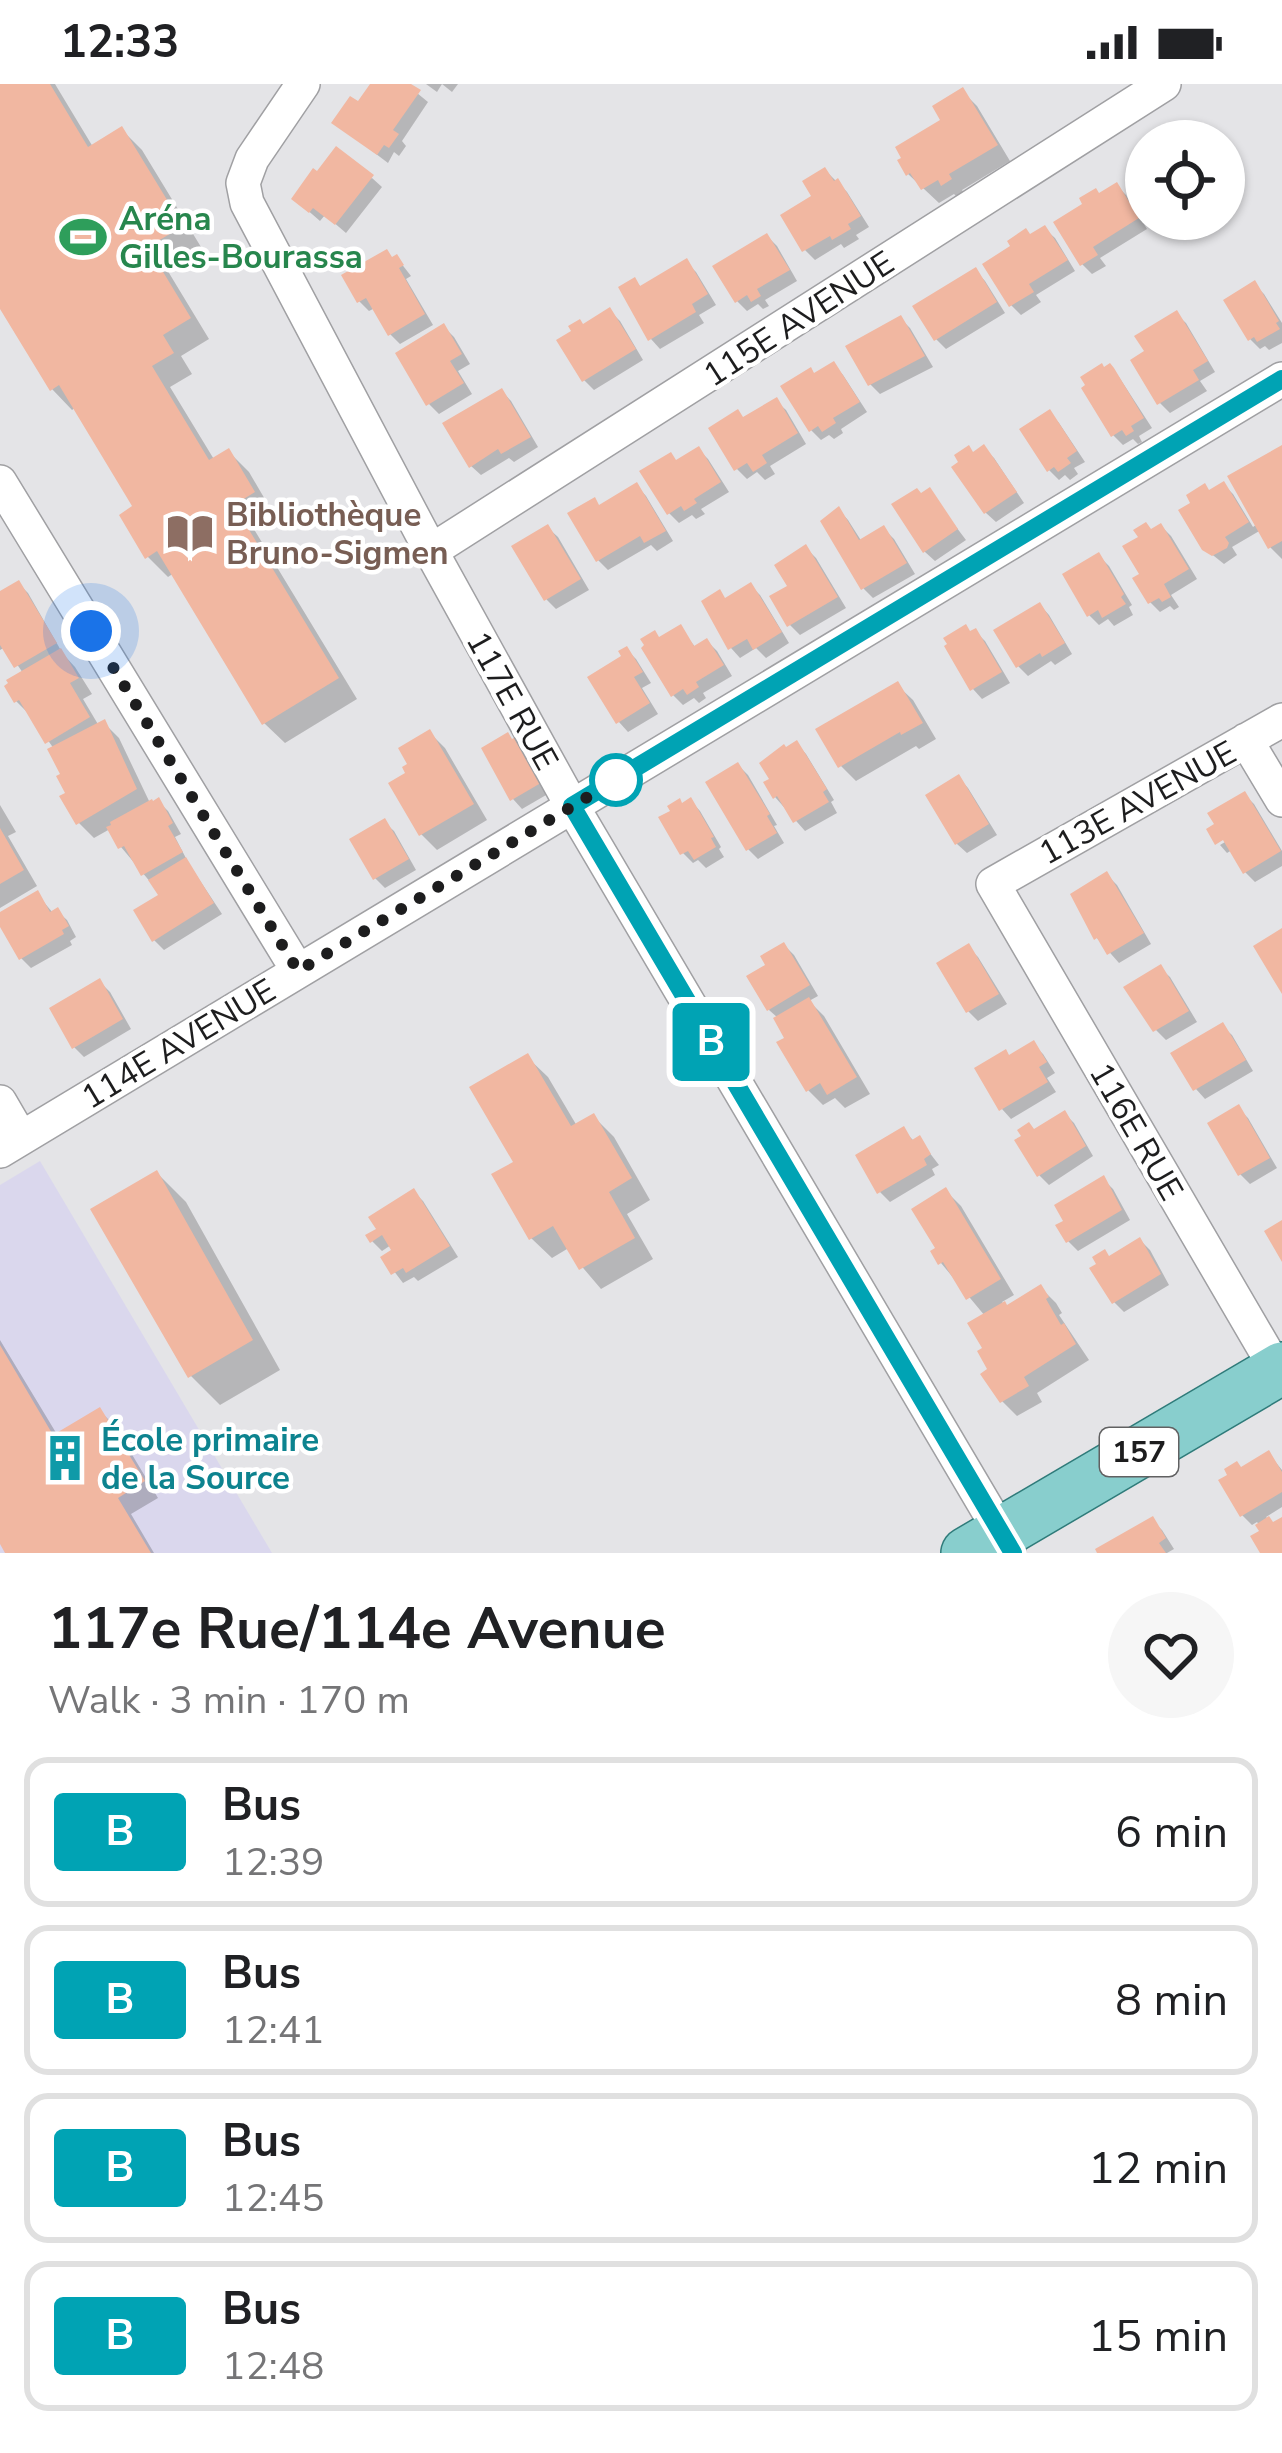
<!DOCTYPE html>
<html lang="en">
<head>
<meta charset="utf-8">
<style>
	body { margin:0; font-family:"Nunito Sans",sans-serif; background:#f6f6f6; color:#202124; height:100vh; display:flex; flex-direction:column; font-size:45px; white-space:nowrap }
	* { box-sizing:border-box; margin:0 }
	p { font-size:39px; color:#757577 }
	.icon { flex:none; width:66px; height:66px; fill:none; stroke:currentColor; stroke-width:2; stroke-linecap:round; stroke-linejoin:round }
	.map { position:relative; height:1469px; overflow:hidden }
	.sheet { display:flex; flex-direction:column; background:#fff; flex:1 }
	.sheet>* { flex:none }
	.badge { padding:0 24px; border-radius:9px; font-size:42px; line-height:78px }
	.fabs { position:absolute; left:1125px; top:36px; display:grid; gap:24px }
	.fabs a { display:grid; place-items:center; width:120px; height:120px; border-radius:50%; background:#fff; box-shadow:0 3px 9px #0004; font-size:60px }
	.you { position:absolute; width:60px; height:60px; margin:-30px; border:9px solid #fff; border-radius:50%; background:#1a73e8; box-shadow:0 0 0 18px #1a73e833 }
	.map>.badge { position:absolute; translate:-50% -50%; box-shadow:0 0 0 6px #fff }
	.round { display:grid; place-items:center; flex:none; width:126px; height:126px; border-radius:63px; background:#f6f6f6 }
	.summary { display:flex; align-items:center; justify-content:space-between; height:204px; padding:0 48px }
	h1 { font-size:57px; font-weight:700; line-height:90px }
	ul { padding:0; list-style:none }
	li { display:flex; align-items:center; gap:36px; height:150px; margin:0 24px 18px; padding:0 24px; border:6px solid #e0e0e0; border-radius:24px }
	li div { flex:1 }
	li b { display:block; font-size:45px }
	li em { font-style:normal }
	li .badge { min-width:132px; font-weight:700; text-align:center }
	.status { display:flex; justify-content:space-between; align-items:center; height:84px; padding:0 60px; background:#fff; direction:ltr }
	.status svg { height:33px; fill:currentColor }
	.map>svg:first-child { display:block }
	.education { fill:#dad7ed }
	.shadow { fill:#0003 }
	.building { fill:#f1b7a1 }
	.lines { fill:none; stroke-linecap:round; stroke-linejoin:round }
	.minor-casing { stroke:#a0a0a3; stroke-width:36 }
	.primary-casing { stroke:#2f7b7a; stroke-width:54 }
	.minor { stroke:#fff; stroke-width:33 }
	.primary { stroke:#88cecd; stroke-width:51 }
	.line-casing { stroke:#fff; stroke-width:27 }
	.line { stroke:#00a3b4; stroke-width:18 }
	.walk { stroke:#1d1d1e; stroke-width:12; stroke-dasharray:0 21.6 }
	.stop-dot { fill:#fff; stroke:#00a3b4; stroke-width:6 }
	.labels { text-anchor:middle; stroke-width:9; stroke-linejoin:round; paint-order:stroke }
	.shield { fill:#fff; stroke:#616162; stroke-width:3 }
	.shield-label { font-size:30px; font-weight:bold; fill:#1d1d1e }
	.leisure-label { font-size:33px; font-weight:bold; fill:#27864d; stroke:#fff; text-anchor:start }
	.street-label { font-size:33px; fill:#1d1d1e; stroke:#fff }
	.education-label { font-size:33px; font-weight:bold; fill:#785e54; stroke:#fff; text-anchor:start }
	.culture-label { font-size:33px; font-weight:bold; fill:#0d838f; stroke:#fff; text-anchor:start }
</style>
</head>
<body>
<div class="status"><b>12:33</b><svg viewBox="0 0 49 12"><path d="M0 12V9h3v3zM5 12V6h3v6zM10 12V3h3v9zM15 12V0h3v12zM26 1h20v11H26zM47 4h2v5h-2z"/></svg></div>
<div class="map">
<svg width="1282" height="1469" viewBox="0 0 1282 1469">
	<rect width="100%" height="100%" fill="#e4e4e7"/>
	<path class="education" d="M40 1077 272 1469H0V1101Z"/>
	<path class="shadow" d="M0 0H55L93 63 122 46 142 66 201 163 166 184 209 255 181 272 192 290 170 303 215 377 229 368 249 388 273 429 252 442 357 615 285 659 264 639 174 489 168 493 148 473 136 423 76 323 72 326 52 305 0 219Z
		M374 0H406L428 18 402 57 406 62 399 72 394 68 388 79 335 39 359 22Z
		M426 0H458L452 8 442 0 437 8Z
		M962 7 977 22 1010 77 962 106 965 111 959 115 954 110 939 119 908 90Z
		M825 86 847 108 869 143 856 151 859 155 844 164 841 160 815 176 805 166 815 113Z
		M1146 86V116L1133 94Z
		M372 94 382 103 346 149 325 131 320 137 305 124Z
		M1117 102 1126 111 1147 145 1100 174 1106 182 1092 190 1082 180 1100 112Z
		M1157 135H1190L1192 140 1172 152Z
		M1045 145 1055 154 1075 187 1036 211 1041 218 1021 231 1011 221 1031 153Z
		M767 152 777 162 797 197 765 216 769 222 763 225 758 220 747 227 737 217Z
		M397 174 411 192 406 195 433 241 400 260 390 250 375 224 369 227 359 217Z
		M686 178 696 188 716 221 699 231 704 239 660 265 651 255 634 196 642 204Z
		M976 187 985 197 1005 229 946 265 936 255Z
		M1254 200 1264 210 1282 239V259L1269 266 1265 262 1260 265 1250 255Z
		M610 227 620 237 643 276 594 306 584 296Z
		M1176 230 1186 239 1215 288 1200 297 1207 307 1170 329 1160 319Z
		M901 235 910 244 933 283 880 310 870 300Z
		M444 243 454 253 470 280 458 287 472 310 439 330 429 320Z
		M834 281 843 291 867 328 841 345 843 349 834 355 829 351 821 356 811 346 815 292Z
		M1119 293 1152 344 1139 352 1142 358 1138 360 1133 355 1123 361 1113 351Z
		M502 307 511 317 538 363 514 378 509 374 481 391 471 382Z
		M776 317 786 326 806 360 770 382 775 390 765 396 757 388 747 395 737 385 744 336Z
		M1050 329 1059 339 1085 378 1074 384 1078 390 1070 396 1065 391 1059 396 1049 386Z
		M984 364 994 374 1024 419 996 438 986 429Z
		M1282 364V475L1270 463 1261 446 1232 463 1237 471 1224 480 1204 464 1210 408 1223 400 1233 410 1253 443 1257 440Z
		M698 365 708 375 729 408 701 425 705 430 696 435 692 431 679 439 669 429 677 378Z
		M637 402 646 412 673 457 657 467 651 461 608 486 598 476 601 423Z
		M929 407 966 456 935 477 925 468 895 421Z
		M839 426 848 436 862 458 884 445 894 455 915 490 873 514 864 505 824 438Z
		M1161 442 1171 452 1197 495 1171 511 1179 523 1174 526 1170 522 1160 528 1150 518 1144 491 1152 448Z
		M548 444 558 453 589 506 556 525 547 516 515 463Z
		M806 464 816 474 846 524 800 551 790 541 791 503Z
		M1099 472 1109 482 1132 521 1129 523 1133 531 1114 542 1108 535 1099 541 1089 531Z
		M18 499 28 509 63 570 75 583 92 610 83 615 99 642 104 639 119 654 150 719 158 717 168 727 181 750 175 753 189 780 222 830 164 866 154 856 162 812 121 763 110 745 94 754 79 739 54 665 31 632 16 617 23 589 5 563 0 566V510Z
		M751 502 760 511 789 559 766 574 756 564 740 574 731 564 727 516Z
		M1040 521 1049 531 1072 570 1055 581 1051 577 1028 592 1018 582Z
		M680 544 696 564 707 557 717 567 732 592 703 609 706 614 699 619 694 614 683 621 673 611 661 556Z
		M975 547 985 557 1010 599 982 615 973 605 971 550Z
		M626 565 636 575 651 599 642 604 658 630 628 648 619 638Z
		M897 601 913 616 936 655 919 665 916 662 856 697 841 682Z
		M430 649 445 664 487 736 437 766 421 750 409 690Z
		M797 660 806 670 834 716 831 718 837 729 805 747 775 713Z
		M485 665 553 707 522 725 513 715Z
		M738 681 748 691 777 741 774 742 784 759 758 775 748 765Z
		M959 694 968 704 997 751 967 769 957 760Z
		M1245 711 1254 720 1282 767V782L1255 798 1245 788 1232 766 1227 769 1220 761 1237 751Z
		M691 717 700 727 721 763 719 765 724 773 706 784 698 776 693 779 683 769V722Z
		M0 721 16 748 8 752 37 802 0 824Z
		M384 738 394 747 416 786 385 804 375 794Z
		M1107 791 1117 801 1151 860 1119 879 1097 854Z
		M37 810 53 829 57 827 67 836 76 853 70 857 72 861 31 884 21 874 0 837V832Z
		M784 861 794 871 818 912 809 917 824 932 870 1010 845 1024 835 1014 823 1021 808 1006 789 955 778 934 769 926Z
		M968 863 978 873 1007 920 978 937 968 927Z
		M1160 884 1170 893 1197 938 1166 956 1156 946Z
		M100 898 110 908 131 945 84 973 74 963Z
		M1222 942 1232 951 1253 987 1205 1015 1196 1005Z
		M1033 960 1043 970 1055 989 1047 994 1056 1008 1011 1035 1002 1025Z
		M527 973 548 993 577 1042 594 1033 614 1053 650 1116 627 1130 653 1175 601 1205 567 1165 552 1174 531 1154 517 1079Z
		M1238 1024 1248 1034 1277 1084 1250 1100 1240 1090Z
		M1064 1029 1074 1039 1093 1072 1049 1101 1039 1091 1035 1048Z
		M903 1046 915 1058 919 1055 939 1081 932 1085 935 1091 890 1118 880 1108Z
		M157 1089 186 1118 280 1286 220 1321 191 1292Z
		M1103 1095 1113 1105 1130 1136 1078 1167 1068 1157Z
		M946 1107 961 1122 1014 1211 1002 1218 1007 1224 1041 1204 1056 1219 1062 1229 1059 1231 1089 1276 1037 1309 1042 1318 1017 1332 1002 1317 991 1286 986 1265 985 1232 941 1179 939 1165Z
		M414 1108 423 1117 458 1173 418 1197 414 1193 403 1199 384 1174 395 1167 391 1161 382 1167 372 1157Z
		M1140 1156 1150 1166 1169 1201 1124 1228 1114 1218 1110 1175Z
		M0 1256 58 1352 100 1327 115 1342 158 1414 131 1430 154 1469H9L0 1454Z
		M1269 1370 1282 1386V1423L1266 1433 1274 1441 1282 1436V1469L1257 1438 1252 1441 1242 1431 1241 1386Z
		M1152 1436 1162 1446 1174 1465 1167 1469H1101Z"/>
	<path class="building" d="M0 0H50L88 63 122 42 183 142 148 163 191 234 163 251 174 269 152 282 209 376 229 364 255 408 234 421 339 594 262 641 157 467 145 475 119 431 132 422 59 301 50 307 0 225Z
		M370 0H411L421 6 393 46 399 50 389 64 384 61 377 71 331 39 350 12 358 17Z
		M963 3 998 61 949 90 952 95 941 102 938 96 921 106 910 89 906 92 897 76 901 74 895 63 940 36 932 22Z
		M336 62 374 91 335 141 313 124 309 129 291 115 313 84 317 87Z
		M825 83 834 97 838 94 861 132 848 140 851 145 832 156 830 152 802 168 780 131 811 112 802 97Z
		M1117 98 1139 134 1093 163 1098 171 1080 182 1053 138 1082 120 1079 114 1096 104 1099 109Z
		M1045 141 1068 176 1029 200 1034 208 1009 223 982 180 1010 162 1007 157 1026 144 1030 150Z
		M767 149 790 186 757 205 761 212 751 218 747 211 735 219 712 182Z
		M387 165 392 173 397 170 404 181 399 184 425 230 388 252 366 214 357 219 341 191Z
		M687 174 708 210 692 220 696 228 648 257 618 203 635 193 640 202Z
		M976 183 997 218 934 257 912 222Z
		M1255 196 1279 237 1276 239 1280 245 1257 258 1254 253 1248 257 1223 216Z
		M610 223 636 265 582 298 556 256 571 247 568 242 580 235 583 240Z
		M1177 226 1208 277 1193 286 1199 296 1157 321 1130 276 1144 267 1134 252Z
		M901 231 925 272 868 302 845 262Z
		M444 239 462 270 450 277 464 299 426 322 395 269Z
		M834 277 860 318 833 334 836 339 822 348 818 342 809 348 780 302 811 283 814 289Z
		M1102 279 1104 283 1110 279 1114 284 1144 334 1131 342 1134 347 1126 352 1122 346 1111 353 1081 304 1085 301 1080 293Z
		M502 304 531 353 501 370 498 365 469 384 442 339Z
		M777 313 798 349 762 371 767 379 753 388 747 379 734 387 708 344 738 325 743 333Z
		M1050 325 1077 367 1067 374 1071 379 1058 388 1054 383 1047 388 1019 345Z
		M984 360 1017 408 984 430 951 383 958 378 954 371 969 361 973 368Z
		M1282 361V457L1268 465 1227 392Z
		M699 362 721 398 694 415 697 419 684 427 681 422 667 431 639 387 671 368 676 376Z
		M1224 397 1249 438 1225 453 1229 459 1227 464 1212 472 1202 466 1178 426 1190 419 1186 411 1205 399 1209 406Z
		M637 398 666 447 644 459 640 452 596 478 567 429 595 413 599 421Z
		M930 403 958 445 923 469 891 420 917 404 921 409Z
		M839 422 859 456 884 441 907 479 861 506 820 437Z
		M1146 438 1151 445 1161 439 1189 485 1164 500 1171 513 1162 518 1159 514 1148 520 1132 494 1139 490 1122 462 1138 453 1133 446Z
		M548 440 581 495 544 517 511 462Z
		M806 460 838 513 787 543 769 512 787 502 774 481Z
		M1099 468 1124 510 1121 513 1126 520 1102 534 1098 526 1087 533 1062 490Z
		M19 496 57 559 14 584 0 561V507Z
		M751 498 782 548 753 566 747 555 728 566 701 517 720 505 725 514Z
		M1040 518 1065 559 1042 573 1040 569 1016 584 993 546Z
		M681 540 694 562 707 554 724 581 696 598 699 603 687 611 683 605 671 613 641 564 644 561 640 555 655 546 659 553Z
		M966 540 970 547 976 544 1002 588 970 607 944 562 947 560 943 554Z
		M627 562 643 588 634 593 650 619 616 640 587 593 621 572 618 567Z
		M61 564 79 594 70 599 90 633 45 660 19 616 14 619 4 602 8 599 6 596Z
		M898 597 923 639 901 651 900 648 838 684 815 645Z
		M105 635 137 705 76 741 59 712 65 709 56 692 60 690 47 665Z
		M430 645 474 720 419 752 388 699 405 689 402 683 407 680 398 664Z
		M508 648 512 655 519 651 546 696 510 717 481 664Z
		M797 656 827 705 823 708 829 718 793 739 777 712 773 715 763 698 769 695 759 679 784 660 786 663Z
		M738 678 770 730 767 732 777 749 746 767 705 698Z
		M959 690 989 740 955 761 925 711Z
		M1245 707 1281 767 1243 790 1223 756 1215 761 1206 745 1214 740 1207 729Z
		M159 713 173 739 168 742 183 768 141 792 124 762 118 765 106 743 111 741 110 738 152 715 153 717Z
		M691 713 714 753 711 754 716 763 694 776 688 767 680 771 658 733 670 727 667 722 680 714 682 719Z
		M385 734 409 775 373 796 349 755Z
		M0 744 24 786 0 800Z
		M186 773 214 819 152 858 133 826 158 811 148 796Z
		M1107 787 1144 849 1107 871 1097 854 1094 856 1070 810Z
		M38 806 50 828 58 823 69 842 62 846 64 850 19 876 0 843V828Z
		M1282 844V910L1253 862Z
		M784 858 810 901 767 927 746 892 765 881 760 872Z
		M969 859 999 910 966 929 936 879Z
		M1161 880 1189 927 1153 948 1123 903Z
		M100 894 123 935 72 965 49 924Z
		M809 913 857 993 827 1011 820 999 806 1008 776 958 784 954 773 934Z
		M1223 938 1246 976 1193 1007 1170 969Z
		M1034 956 1047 978 1039 983 1048 998 999 1027 974 984 1006 965 1009 971Z
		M528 969 571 1042 594 1029 632 1094 609 1108 635 1154 579 1186 553 1142 529 1156 491 1090 513 1078 469 1003Z
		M1239 1020 1270 1074 1238 1092 1207 1039Z
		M1065 1026 1086 1062 1037 1093 1014 1056 1021 1052 1017 1046 1029 1038 1034 1045Z
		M904 1042 912 1056 920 1051 931 1070 924 1075 927 1081 877 1110 855 1071Z
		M157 1086 253 1256 188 1294 90 1125Z
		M1104 1091 1122 1126 1066 1159 1055 1141 1063 1137 1054 1121Z
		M946 1103 1001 1195 966 1216 943 1178 938 1181 930 1167 935 1164 911 1125Z
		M414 1104 450 1162 406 1189 403 1184 391 1191 380 1173 391 1166 382 1151 370 1159 365 1151 376 1145 368 1133Z
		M1282 1136V1178L1264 1147Z
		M1140 1153 1161 1190 1112 1220 1089 1184 1096 1180 1092 1173 1105 1165 1109 1172Z
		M1041 1200 1049 1213 1046 1215 1061 1241 1064 1239 1076 1260 1024 1293 1029 1302 1000 1319 980 1290 987 1285 977 1267 982 1264 967 1239 1005 1217 1007 1221Z
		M0 1261 53 1351 100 1323 145 1397 118 1414 151 1469H5L0 1460Z
		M1269 1366 1282 1388V1408L1240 1433 1218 1396 1227 1391 1224 1385 1237 1377 1241 1383Z
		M1153 1432 1166 1454 1159 1459 1166 1469H1097L1095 1465Z
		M1269 1432 1273 1438 1282 1433V1469H1260L1250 1452 1259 1447 1255 1441Z"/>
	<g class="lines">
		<defs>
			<path id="minor" d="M303 0 252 75 243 99 247 119 431 467 572 722 1009 1462
				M0 398 298 887
				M431 467 1164 0
				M1282 636 993 800 1282 1295
				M1246 656 1282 716
				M0 1018 21 1054
				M0 1067 1282 295"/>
			<path id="primary" d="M967 1469 1282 1284"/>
		</defs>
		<use href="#minor" class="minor-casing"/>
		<use href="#primary" class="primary-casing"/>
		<use href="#minor" class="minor"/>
		<use href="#primary" class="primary"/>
	</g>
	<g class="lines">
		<defs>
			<path id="line" d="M1013 1469 572 722 1282 295"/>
		</defs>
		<use href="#line" class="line-casing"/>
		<use href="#line" class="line"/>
		<path class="walk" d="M91 547 298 887 616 696"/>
	</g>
	<defs>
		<symbol id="stadium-bare" viewBox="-9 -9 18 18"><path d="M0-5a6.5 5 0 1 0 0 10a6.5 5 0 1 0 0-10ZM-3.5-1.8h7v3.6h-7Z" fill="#2e9e5b" stroke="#fff" stroke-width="2.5" paint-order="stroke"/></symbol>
		<symbol id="library-bare" viewBox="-9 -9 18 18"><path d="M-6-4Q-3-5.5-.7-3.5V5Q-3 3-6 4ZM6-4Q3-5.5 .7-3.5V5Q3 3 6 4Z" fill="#8d6e63" stroke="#fff" stroke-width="2.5" paint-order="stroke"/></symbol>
		<symbol id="building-bare" viewBox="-9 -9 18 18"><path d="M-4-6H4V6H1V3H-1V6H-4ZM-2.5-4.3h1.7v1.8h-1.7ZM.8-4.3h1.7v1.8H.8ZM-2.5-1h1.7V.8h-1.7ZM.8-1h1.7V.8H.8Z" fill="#0f9aa8" stroke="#fff" stroke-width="2.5" paint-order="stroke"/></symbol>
	</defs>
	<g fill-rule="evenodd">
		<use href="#stadium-bare" x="50" y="120" width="66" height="66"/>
		<use href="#library-bare" x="157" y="416" width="66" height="66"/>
		<use href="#building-bare" x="32" y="1341" width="66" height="66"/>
	</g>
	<circle class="stop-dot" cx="616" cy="696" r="24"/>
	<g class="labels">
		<rect class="shield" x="1100" y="1344" width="78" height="48" rx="9"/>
		<g class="shield-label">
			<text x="1139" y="1378">157</text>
		</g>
		<g class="leisure-label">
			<text x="119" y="146">Aréna<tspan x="119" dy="38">Gilles-Bourassa</tspan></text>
		</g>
		<g class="street-label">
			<text transform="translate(798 234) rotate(-33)" y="12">115E AVENUE</text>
			<text transform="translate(513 616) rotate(61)" y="12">117E RUE</text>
			<text transform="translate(1137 718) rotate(-29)" y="12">113E AVENUE</text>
			<text transform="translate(178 959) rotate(-31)" y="12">114E AVENUE</text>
			<text transform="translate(1137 1047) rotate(60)" y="12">116E RUE</text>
		</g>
		<g class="education-label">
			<text x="226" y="442">Bibliothèque<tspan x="226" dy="38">Bruno-Sigmen</tspan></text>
		</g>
		<g class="culture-label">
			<text x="101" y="1367">École primaire<tspan x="101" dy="38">de la Source</tspan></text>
		</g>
	</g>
</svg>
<div class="fabs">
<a><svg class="icon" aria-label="locate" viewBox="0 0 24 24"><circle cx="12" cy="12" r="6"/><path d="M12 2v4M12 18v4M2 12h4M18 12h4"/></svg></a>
</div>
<div class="you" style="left:91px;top:547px"></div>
<b class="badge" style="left:711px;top:958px;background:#00a3b4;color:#fff">B</b>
</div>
<section class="sheet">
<div class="summary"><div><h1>117e Rue/114e Avenue</h1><p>Walk · 3 min · 170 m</p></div><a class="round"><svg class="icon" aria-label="heart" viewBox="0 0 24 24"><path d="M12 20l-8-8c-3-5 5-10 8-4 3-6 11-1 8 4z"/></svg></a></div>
<ul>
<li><span class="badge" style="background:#00a3b4;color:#fff">B</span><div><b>Bus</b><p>12:39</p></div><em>6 min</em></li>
<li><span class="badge" style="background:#00a3b4;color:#fff">B</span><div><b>Bus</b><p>12:41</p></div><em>8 min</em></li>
<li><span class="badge" style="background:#00a3b4;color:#fff">B</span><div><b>Bus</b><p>12:45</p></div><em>12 min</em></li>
<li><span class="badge" style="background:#00a3b4;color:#fff">B</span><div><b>Bus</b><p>12:48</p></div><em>15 min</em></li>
</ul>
</section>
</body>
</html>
